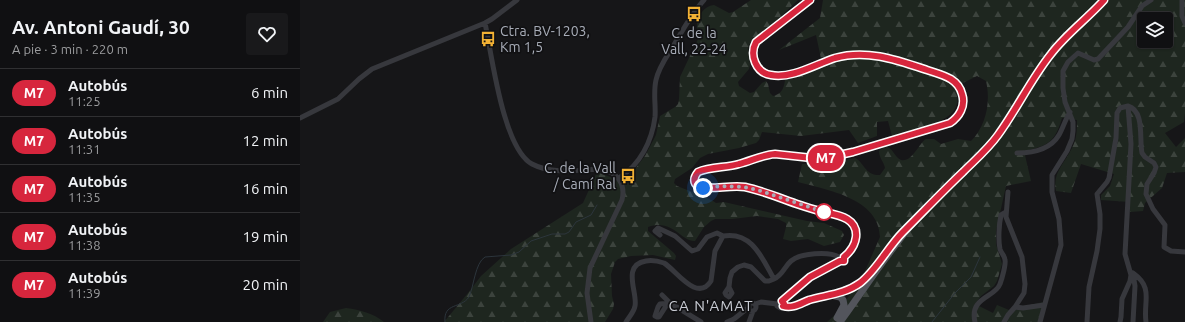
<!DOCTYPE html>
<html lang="es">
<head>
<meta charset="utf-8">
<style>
	body { margin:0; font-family:Ubuntu,sans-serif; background:#19191b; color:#f1f3f6; height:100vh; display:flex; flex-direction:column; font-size:15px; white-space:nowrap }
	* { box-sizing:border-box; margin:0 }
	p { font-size:13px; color:#9c9d9f }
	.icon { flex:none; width:22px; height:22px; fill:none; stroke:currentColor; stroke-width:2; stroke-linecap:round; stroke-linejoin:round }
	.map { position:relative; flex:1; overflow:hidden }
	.details { display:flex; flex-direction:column; background:#101012; width:300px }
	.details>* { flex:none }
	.badge { padding:0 8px; border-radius:13px; font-size:14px; line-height:26px }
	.controls { position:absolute; left:837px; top:12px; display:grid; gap:8px }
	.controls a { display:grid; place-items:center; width:36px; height:36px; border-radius:4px; background:#101012; box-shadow:0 1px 3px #0004,0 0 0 1px #303032; font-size:20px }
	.you { position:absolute; width:20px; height:20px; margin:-10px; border:3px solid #fff; border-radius:50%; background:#1a73e8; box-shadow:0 0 0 6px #1a73e833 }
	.map>.badge { position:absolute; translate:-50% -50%; box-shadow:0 0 0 2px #fff }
	.round { display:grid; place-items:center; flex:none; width:42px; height:42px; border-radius:4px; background:#19191b }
	.head { display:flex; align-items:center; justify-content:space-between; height:68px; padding:0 12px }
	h1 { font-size:19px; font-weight:700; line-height:30px }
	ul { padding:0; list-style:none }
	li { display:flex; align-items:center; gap:12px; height:48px; padding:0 12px; border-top:1px solid #303032 }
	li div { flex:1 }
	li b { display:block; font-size:15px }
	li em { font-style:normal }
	li .badge { min-width:44px; font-weight:700; text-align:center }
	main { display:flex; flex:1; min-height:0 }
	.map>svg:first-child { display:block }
	.forest { fill:url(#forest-firs); fill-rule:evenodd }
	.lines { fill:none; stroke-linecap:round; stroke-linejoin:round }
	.stream { stroke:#2c353c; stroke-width:1 }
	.minor { stroke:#37383d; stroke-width:5 }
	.major { stroke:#53555c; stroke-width:7 }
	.line-casing { stroke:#fff; stroke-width:9 }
	.line { stroke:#d7263d; stroke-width:6 }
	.walk { stroke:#a8adb8; stroke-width:4; stroke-dasharray:0 7.2 }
	.stop-dot { fill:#fff; stroke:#d7263d; stroke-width:2 }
	.labels { text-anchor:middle; stroke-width:3.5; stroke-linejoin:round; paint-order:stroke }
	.poi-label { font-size:14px; fill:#a8adb8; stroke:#111113; text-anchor:start }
	.neighbourhood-label { font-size:15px; letter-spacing:1px; fill:#c9ccd4; stroke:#111113 }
</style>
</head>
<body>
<main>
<section class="details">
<div class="head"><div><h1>Av. Antoni Gaudí, 30</h1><p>A pie · 3 min · 220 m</p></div><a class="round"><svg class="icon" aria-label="heart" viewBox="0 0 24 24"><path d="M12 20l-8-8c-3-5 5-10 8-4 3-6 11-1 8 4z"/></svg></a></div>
<ul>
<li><span class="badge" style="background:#d7263d;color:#fff">M7</span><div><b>Autobús</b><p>11:25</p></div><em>6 min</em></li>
<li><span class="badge" style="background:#d7263d;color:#fff">M7</span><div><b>Autobús</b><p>11:31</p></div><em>12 min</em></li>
<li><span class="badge" style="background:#d7263d;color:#fff">M7</span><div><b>Autobús</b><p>11:35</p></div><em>16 min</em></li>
<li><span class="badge" style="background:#d7263d;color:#fff">M7</span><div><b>Autobús</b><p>11:38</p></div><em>19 min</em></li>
<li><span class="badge" style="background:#d7263d;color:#fff">M7</span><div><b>Autobús</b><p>11:39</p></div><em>20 min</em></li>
</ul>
</section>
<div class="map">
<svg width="885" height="322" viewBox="0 0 885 322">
	<defs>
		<pattern id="forest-firs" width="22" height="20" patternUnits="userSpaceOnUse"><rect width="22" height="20" fill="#1e261f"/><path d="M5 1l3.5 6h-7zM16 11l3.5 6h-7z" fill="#3c433d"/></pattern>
	</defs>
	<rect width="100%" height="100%" fill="#161618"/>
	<path class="forest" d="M451 0H498L476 21 451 41 448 48 450 65 449 69 438 82 439 86 450 93 454 92 462 83 466 81 468 84 470 93 473 96C482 94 484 88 485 80L523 68 516 35 479 50 520 18 523 0H885V113L884 122 865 133 876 147 885 138V172L867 173 862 188 845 203 843 211 830 212V202L801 200V195L810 186 814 174 781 164 771 193 756 191C752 173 765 163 772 148 777 139 777 129 777 120L762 118C755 142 748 146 724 151L731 181 706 186 696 231V244L702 264 697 281 694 286 681 296 675 304 693 313 697 305 709 310 743 302 738 322H527L536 314 562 278 580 237C579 198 527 190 498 182L502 164 530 163 555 158C564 162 565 176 580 175L585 168C584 162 579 158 579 151 591 139 593 157 601 160 612 163 619 143 626 139H634L641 144 658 139 671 141C686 126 691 102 686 81L677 76 655 87C665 114 642 121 621 127 612 130 602 133 592 136L588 121 577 122V136L558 143 549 130 501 136 462 132 459 140 456 143 439 148 408 154 400 158 392 168 375 179 374 183 377 186 405 197 413 201 416 203 424 202 507 221 524 223 542 231 544 235 540 242 524 246 508 239 491 241 483 239 486 227V223L478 219 457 216 432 219H415L411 221 404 227 395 241C381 242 373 218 348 227V231L374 253 376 256 375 260 353 255 331 256 318 259 315 262 311 274 312 296 314 304 313 309 305 322H144L168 293 181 276 211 249 283 203 297 172 313 178 319 182 328 178 345 156 356 135 360 116 375 107 378 104 379 99 380 77 398 39C399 34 397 31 397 26 397 16 404 6 414 5L429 13 433 12ZM844 19H866V41H844Z
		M46 308C60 310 73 313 84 322H23L30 312Z"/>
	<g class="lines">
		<path class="stream" d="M145 322C143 302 161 309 169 297 174 286 175 263 185 257L211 255 219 252 231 241 252 234H265L269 232 276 222 291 215 297 205
			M632 322 655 293 671 277 680 257"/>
		<path class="minor" d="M882 0V16L885 23
			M185 23C192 56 203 148 232 164 253 175 279 170 301 169 317 172 326 184 322 200L290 268 287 293 291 322
			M828 106C845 111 839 139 842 153L845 157 854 163 856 167 854 173 847 184 846 194 853 209 865 225 864 247 871 251 885 252
			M0 118 38 99 59 79 72 69 185 23 192 19 217 0
			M717 153C733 153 750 150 759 135 763 128 765 120 770 112
			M319 178C340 165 352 141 355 117 356 105 353 93 356 80 359 66 368 55 375 43 384 28 392 13 404 0
			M708 192 706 217 722 257 725 284 724 293 715 307
			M360 235 355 231 358 228 375 236 392 251 398 249 407 237 417 233 423 236
			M833 273C854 288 843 301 846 322
			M429 287 425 293 426 295 429 297 432 293 429 287 430 278 432 272 438 267 444 265 451 267 465 281H469L474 279
			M362 295 370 303
			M482 301 510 277 540 261H544V257C550 253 555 245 556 237 558 218 538 215 524 212 516 210 508 208 500 205 482 199 464 190 445 187 429 185 414 190 399 187L395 184V178L398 172C411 166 426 168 439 164 451 161 462 155 475 154L521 159 553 152 650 123C659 116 666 106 662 94 658 78 642 75 627 70 597 60 567 50 535 58 516 64 492 79 471 75 456 73 449 55 456 42L510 0
			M368 303 359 317H357L355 316 358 307 360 304 370 303 401 322
			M448 307a4 4 0 1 1 8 0a4 4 0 1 1-8 0Z
			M455 304 461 302 477 304
			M477 304V306L480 308 483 306H493L509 300 531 295
			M326 322C329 317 334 312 335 306 338 293 321 265 346 261 352 260 358 261 364 263 376 270 397 303 411 281L415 251 423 236C452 231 462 258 474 279 483 275 484 267 491 261 500 253 529 251 539 257L541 256 544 257
			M427 322 434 319 449 307
			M449 322 453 311
			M675 322C669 297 695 298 700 284 702 279 706 264 705 260 705 256 701 253 700 249 698 240 699 224 701 215L706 212
			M704 322 708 315 715 307 723 308 744 305
			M740 322 761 245 759 219 752 192V175L767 151 772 139 773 131V122L765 102 763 88V71L768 62 778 53 794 60 798 59 828 27 842 6 851 0
			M787 322 789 287 797 251 800 229V214L797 194 807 182 809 178 816 138 817 113 820 108 828 106
			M820 322 821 317 822 299 830 281 831 275 825 254 831 144 828 106
			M833 322 835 286 833 274"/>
		<path class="major" d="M531 295 556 286 567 277
			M531 295 540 297 543 300 544 305 537 318
			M540 322C564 289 586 255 612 224 639 193 673 167 699 134L750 54 766 36 804 0"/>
	</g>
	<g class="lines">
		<defs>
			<path id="line" d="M510 0 456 42C449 55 456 73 471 75 492 79 516 64 535 58 567 49 597 60 627 70 642 75 658 78 662 94 666 106 659 117 650 123L553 152 521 159 475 154C462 155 451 161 439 164 426 168 411 166 398 172 394 177 392 183 399 187 413 190 429 185 445 187 464 191 482 199 500 205 508 208 516 210 524 212 538 215 558 218 556 237 555 246 550 252 544 257V261H540L510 277 482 301 484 304 483 306C493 309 501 303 509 300 526 295 545 294 560 283 576 271 588 247 603 232 623 212 642 192 663 172 675 160 688 149 698 135 717 109 731 79 751 54 766 34 787 19 804 0"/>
		</defs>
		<use href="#line" class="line-casing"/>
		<use href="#line" class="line"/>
		<path class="walk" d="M403 188 421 186 444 187 461 191 524 212"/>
	</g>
	<defs>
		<symbol id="bus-bare" viewBox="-9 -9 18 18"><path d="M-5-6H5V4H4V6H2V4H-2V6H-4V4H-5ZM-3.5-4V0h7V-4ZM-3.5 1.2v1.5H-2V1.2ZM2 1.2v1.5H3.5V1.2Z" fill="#f2b134" stroke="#111113" stroke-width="2.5" paint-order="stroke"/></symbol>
	</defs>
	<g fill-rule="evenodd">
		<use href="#bus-bare" x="383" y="3" width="22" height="22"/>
		<use href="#bus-bare" x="177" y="28" width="22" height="22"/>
		<use href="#bus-bare" x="317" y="165" width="22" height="22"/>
	</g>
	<circle class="stop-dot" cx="524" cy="212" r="8"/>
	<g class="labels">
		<g class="poi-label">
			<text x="200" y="36">Ctra. BV-1203,<tspan x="200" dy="16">Km 1,5</tspan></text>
			<text x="394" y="38" text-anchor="middle">C. de la<tspan x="394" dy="16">Vall, 22-24</tspan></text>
			<text x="316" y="173" text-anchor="end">C. de la Vall<tspan x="316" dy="16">/ Camí Ral</tspan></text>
		</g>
		<g class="neighbourhood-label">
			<text x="411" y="311">CA N'AMAT</text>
		</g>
	</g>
</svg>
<div class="controls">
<a><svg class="icon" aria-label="layers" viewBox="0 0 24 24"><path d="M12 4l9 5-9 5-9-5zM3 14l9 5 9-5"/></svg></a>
</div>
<div class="you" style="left:403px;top:188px"></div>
<b class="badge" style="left:526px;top:158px;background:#d7263d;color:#fff">M7</b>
</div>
</main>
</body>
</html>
